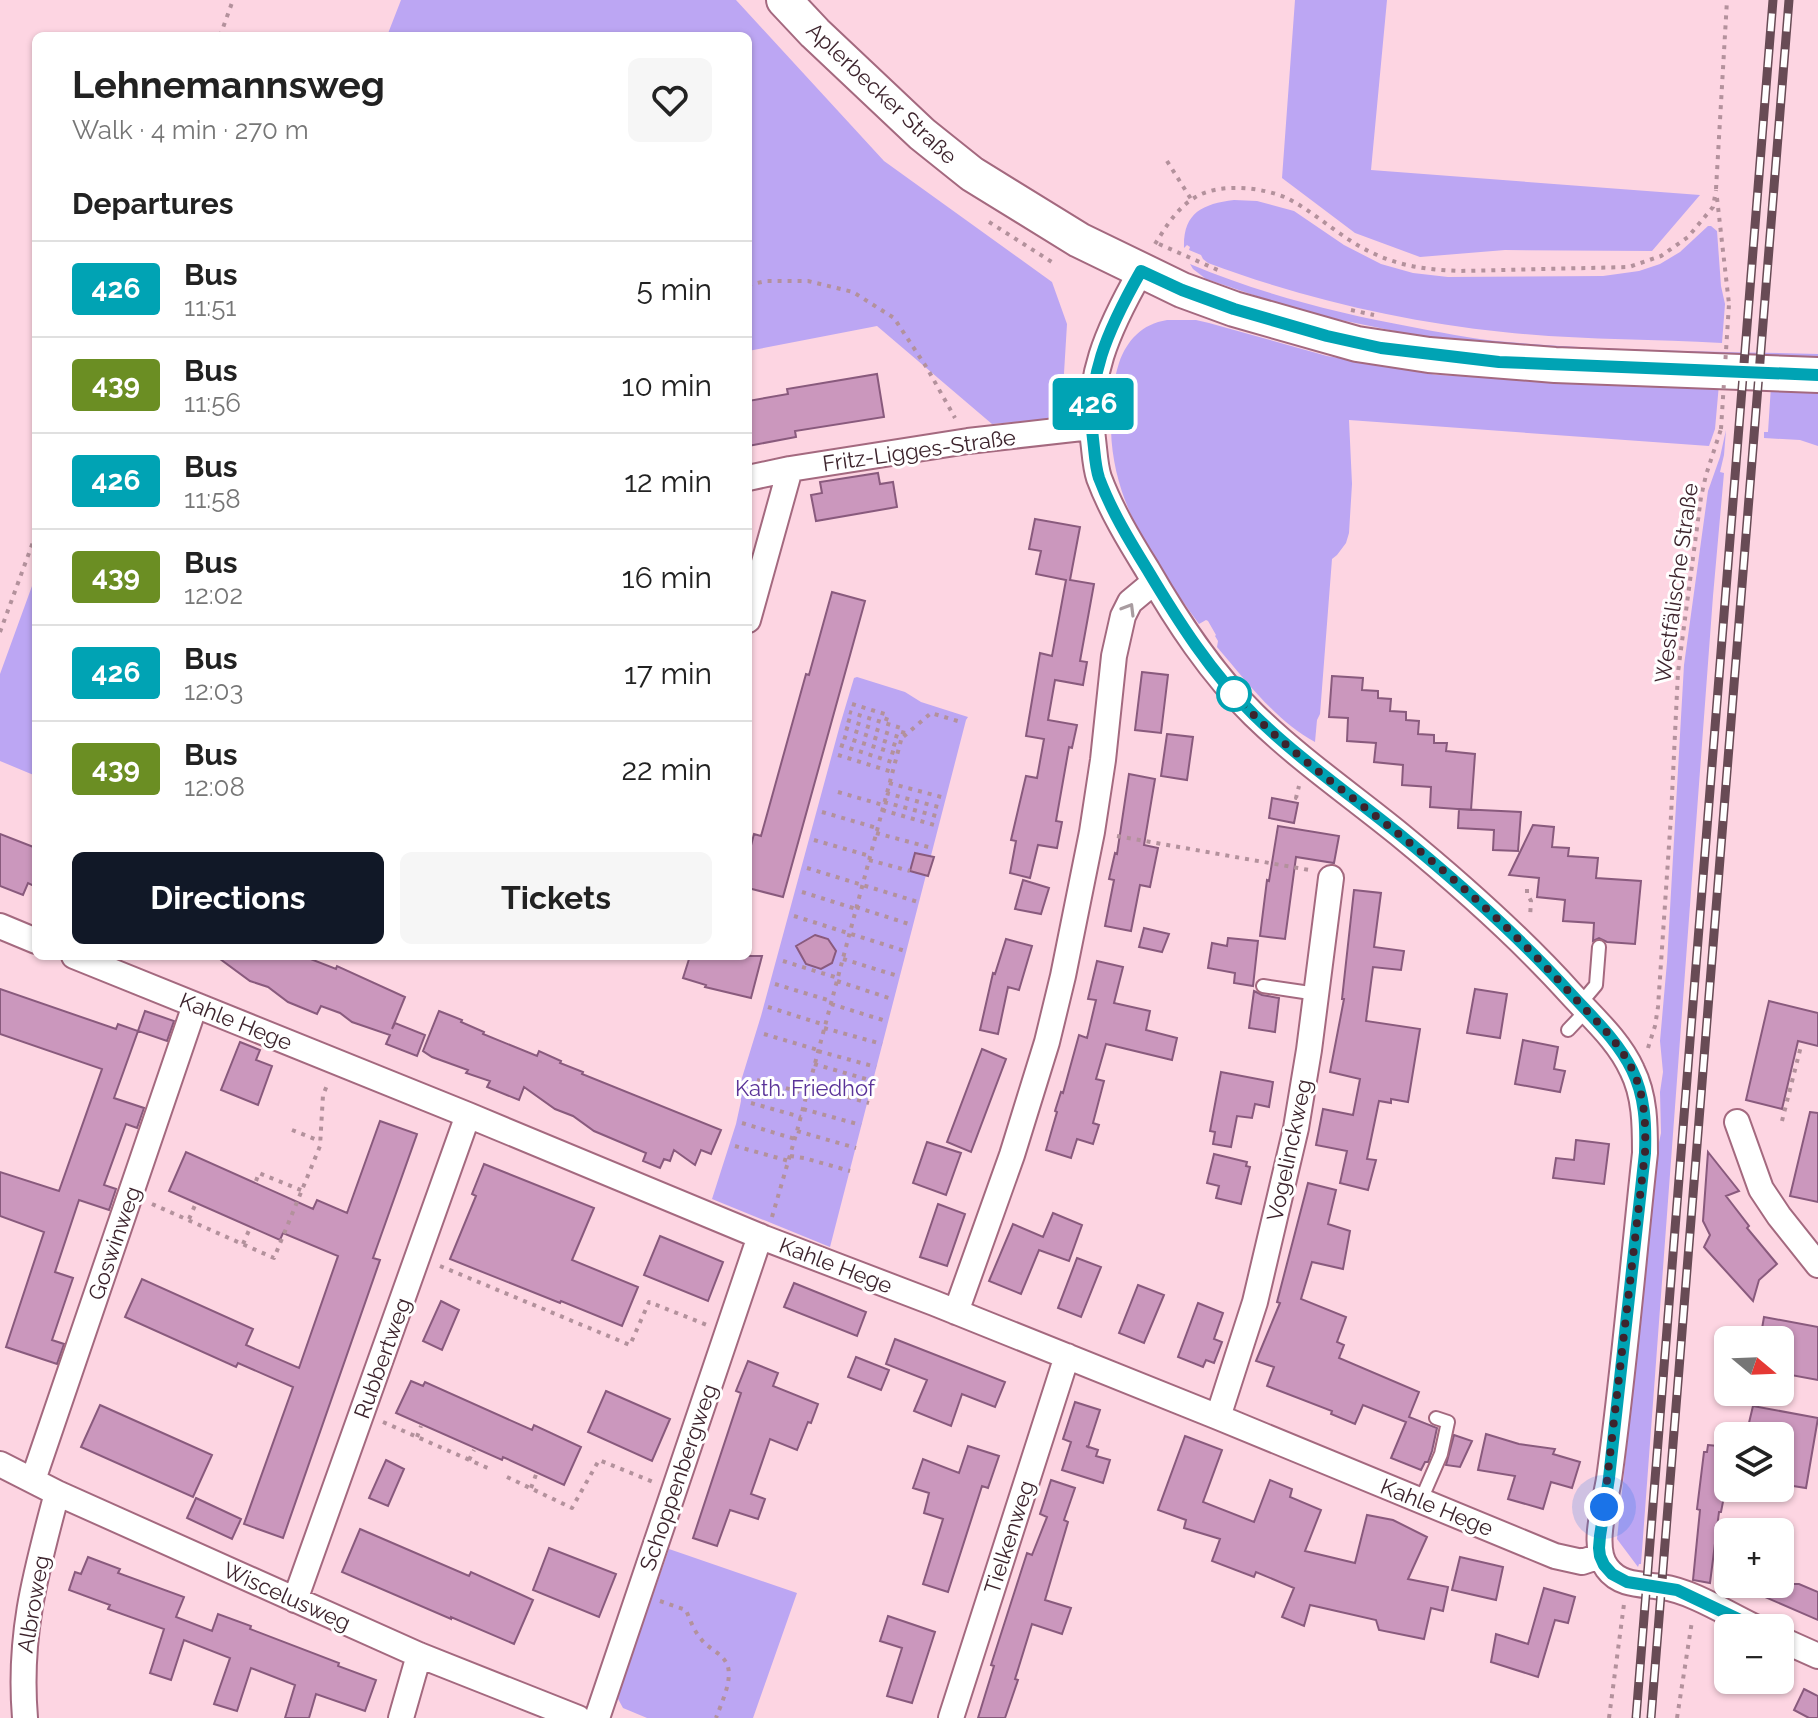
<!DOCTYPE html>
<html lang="en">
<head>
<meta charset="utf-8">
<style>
	body { margin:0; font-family:Raleway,sans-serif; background:#f6f6f6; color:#222; height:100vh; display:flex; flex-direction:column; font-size:30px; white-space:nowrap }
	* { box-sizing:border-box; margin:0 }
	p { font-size:26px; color:#767676 }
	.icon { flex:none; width:44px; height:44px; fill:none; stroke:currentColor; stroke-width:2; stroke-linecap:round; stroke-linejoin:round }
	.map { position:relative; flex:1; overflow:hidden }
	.side { position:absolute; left:32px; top:32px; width:720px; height:928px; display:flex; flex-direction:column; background:#fff; border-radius:12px; box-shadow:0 2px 6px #0004 }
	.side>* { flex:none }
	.badge { padding:0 16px; border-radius:6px; font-size:28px; line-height:52px }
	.needle { width:52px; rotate:109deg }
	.tools { position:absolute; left:1714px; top:1326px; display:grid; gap:16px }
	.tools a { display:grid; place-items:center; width:80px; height:80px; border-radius:12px; background:#fff; box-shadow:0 2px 6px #0004; font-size:40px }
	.you { position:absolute; width:40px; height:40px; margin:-20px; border:6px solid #fff; border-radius:50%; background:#1a73e8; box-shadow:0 0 0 12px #1a73e833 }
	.map>.badge { position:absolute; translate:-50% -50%; box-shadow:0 0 0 4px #fff }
	h2 { padding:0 40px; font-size:30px; line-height:72px }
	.round { display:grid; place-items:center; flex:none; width:84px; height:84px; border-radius:12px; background:#f6f6f6 }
	.overview { display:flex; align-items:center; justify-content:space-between; height:136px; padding:0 40px }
	h1 { font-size:38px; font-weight:700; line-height:60px }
	.action { display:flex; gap:16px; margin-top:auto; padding:16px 40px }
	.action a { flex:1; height:92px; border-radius:12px; background:#111827; color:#fff; font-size:32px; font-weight:700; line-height:92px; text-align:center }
	.action a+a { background:#f6f6f6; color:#222 }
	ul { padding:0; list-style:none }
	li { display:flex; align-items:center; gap:24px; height:96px; padding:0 40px; border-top:2px solid #e0e0e0 }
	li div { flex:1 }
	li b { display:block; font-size:30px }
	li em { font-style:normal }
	li .badge { min-width:88px; font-weight:700; text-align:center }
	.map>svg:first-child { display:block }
	.green { fill:#bca6f3 }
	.building { fill:#cb97bd; stroke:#895a7d; stroke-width:2 }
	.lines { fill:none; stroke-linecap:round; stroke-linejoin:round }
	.lane-casing { stroke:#a4697f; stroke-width:16 }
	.street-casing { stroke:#a4697f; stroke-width:28 }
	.secondary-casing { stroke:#a4697f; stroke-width:38 }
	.path { stroke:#b3919c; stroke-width:4; stroke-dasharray:4 6; stroke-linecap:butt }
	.lane { stroke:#fff; stroke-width:12 }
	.street { stroke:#fff; stroke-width:24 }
	.secondary { stroke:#fff; stroke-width:34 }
	.rail-casing { stroke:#684b55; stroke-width:9 }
	.rail { stroke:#fff; stroke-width:6; stroke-dasharray:18; stroke-linecap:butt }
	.path-bridge { stroke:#b3919c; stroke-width:4; stroke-dasharray:4 6; stroke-linecap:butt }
	.oneway { stroke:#a89ca0 }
	.line-casing { stroke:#fff; stroke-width:18 }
	.line { stroke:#00a3b4; stroke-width:12 }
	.walk { stroke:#3d242d; stroke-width:8; stroke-dasharray:0 14.4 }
	.stop-dot { fill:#fff; stroke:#00a3b4; stroke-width:4 }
	.labels { text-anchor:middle; stroke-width:6; stroke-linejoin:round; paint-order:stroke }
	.street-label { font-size:22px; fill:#3d242d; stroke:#fff }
	.park-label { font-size:22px; fill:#5a3398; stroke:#fff }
</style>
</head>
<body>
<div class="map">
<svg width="1818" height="1718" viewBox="0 0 1818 1718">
	<rect width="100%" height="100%" fill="#fdd5e2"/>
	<path class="green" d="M401 0H736L884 161 1052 282 1067 324 1062 406 1052 419 992 424 877 326 748 351V36H387Z
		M1295 0H1387L1371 170 1700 195 1652 251 1505 250 1420 257 1355 233 1282 178Z
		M1234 200 1257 201 1294 211 1344 245 1381 264 1413 273 1448 277 1603 276 1639 271 1660 264 1680 252 1708 226H1711L1717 231 1721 286 1725 304 1722 343C1649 339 1576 340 1503 332 1405 322 1301 298 1208 263L1203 259 1201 255 1189 250 1190 247 1187 245 1184 248C1183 213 1202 204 1234 200Z
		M1190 264C1261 294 1336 313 1412 327 1439 332 1467 338 1496 341 1602 351 1711 351 1818 354V362L1718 359 1443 341 1331 318 1277 303 1206 279 1193 269Z
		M1167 320H1196L1209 323 1327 356 1437 375 1719 384 1715 429 1709 446 1349 420 1352 484 1349 533 1346 543 1337 555 1332 559 1320 714 1317 720 1315 742C1276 721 1246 681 1217 647L1218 641 1215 636 1216 635 1208 621 1206 620 1199 624C1157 566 1113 506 1111 430 1110 408 1112 385 1119 363 1127 340 1142 324 1167 320Z
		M1771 386 1818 388V446L1800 440 1764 438V432H1768Z
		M1726 430 1724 455 1720 472 1724 473 1713 596 1641 1564H1639L1638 1567 1617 1539 1643 1293 1656 1156 1661 1133 1660 1092 1663 1072 1660 1041 1667 962 1684 665 1708 491 1720 457Z
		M36 575V776L0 761V674Z
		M857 677 905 692 921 702 968 717 966 720 830 1247 712 1199 736 1124 741 1101V1081L761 1016 840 725 854 678Z
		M669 1549 797 1593 753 1718H647L623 1708 617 1697Z"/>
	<path class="building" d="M877 374 884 417 795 431 796 437 748 446V401L788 394 787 389Z
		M878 473 880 484 893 482 897 507 816 521 811 495 822 493 820 482Z
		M1035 519 1080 527 1070 580 1094 584 1080 661 1087 662 1083 685 1055 680 1048 720 1077 725 1072 748 1069 747 1056 821 1062 822 1057 848 1038 845 1030 878 1010 873 1016 841 1011 840 1026 776 1037 778 1044 739 1026 736 1040 653 1052 656 1066 580 1036 574 1041 551 1029 549Z
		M832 592 865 601 783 897 748 888V857L754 834 761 836 806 674 809 675Z
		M1142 672 1168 675 1161 733 1135 730Z
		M1332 676 1363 678 1362 690 1378 691V698L1391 699 1390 711 1406 712V720L1419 721 1418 734 1434 735V743H1447L1446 751 1475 754 1471 810 1430 807 1431 787 1402 785 1403 765 1374 762 1376 743 1347 741 1348 718 1329 717Z
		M1167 734 1193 737 1187 780 1161 776Z
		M1129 774 1155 779 1144 845 1158 848 1150 887 1140 885 1131 931 1105 926 1114 880 1109 879 1115 853 1117 854Z
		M1272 798 1298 803 1294 823 1269 818Z
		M1459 809 1521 812 1518 851 1493 850 1494 830 1458 828Z
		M1533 825 1554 827 1552 847 1569 848 1568 856 1598 858 1596 878 1641 881 1635 944 1607 942 1599 938 1593 941 1594 923 1563 921 1565 900 1537 897 1539 878 1509 875Z
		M1278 826 1339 836 1334 863 1296 857 1285 939 1260 936 1267 880 1269 881Z
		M0 834 36 848V887L28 883 23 895 0 886Z
		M915 853 934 857 928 876 910 871Z
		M1023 880 1049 888 1041 914 1015 909Z
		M1354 890 1381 893 1374 947 1404 951 1401 970 1373 967 1366 1021 1420 1029 1408 1102 1391 1099V1103L1379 1101 1367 1159 1376 1160 1368 1190 1340 1183 1347 1151 1316 1145 1323 1109 1353 1115 1360 1079 1330 1072 1344 999H1342Z
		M1144 928 1169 934 1162 952 1139 947Z
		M815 935 828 939 836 951 832 963 821 969 806 964 796 946Z
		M1228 938 1258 941 1253 986 1234 983 1235 973 1208 968 1212 943 1227 946Z
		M1006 939 1032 946 1019 990 1008 987 998 1034 980 1030 993 973 995 974Z
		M216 956H303L336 969 337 966 405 997 392 1029 395 1023 425 1035 417 1056 386 1044 390 1035 352 1022 340 1013 321 1006 317 1014 288 1002 268 987 250 981Z
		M690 956H762L751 998 705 987 706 985 683 978Z
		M1097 961 1123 967 1114 1003 1150 1011 1146 1030 1177 1038 1172 1060 1106 1044 1096 1079 1104 1081 1093 1123 1099 1125 1093 1144 1077 1139 1071 1158 1046 1150 1057 1112 1055 1111 1061 1092 1063 1093 1079 1035 1087 1038 1096 1000 1088 999Z
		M0 989 116 1029 118 1024 138 1031 114 1098 144 1108 137 1128 126 1124 104 1185 116 1189 109 1210 79 1200 55 1272 73 1278 52 1340 64 1344 57 1364 6 1347 44 1232 0 1216V1172L59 1191 102 1069 0 1034Z
		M1475 989 1507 994 1500 1038 1467 1033Z
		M1254 991 1262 995 1279 998 1275 1032 1249 1028Z
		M1769 1001 1818 1013V1046L1798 1041 1782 1109 1746 1100Z
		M145 1011 174 1021 167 1041 138 1031Z
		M439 1011 462 1020 461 1022 484 1032 483 1034 537 1056 539 1051 561 1061 560 1063 583 1072 582 1074 721 1130 711 1154 701 1150 695 1165 674 1150 670 1161 664 1159 660 1168 643 1161 646 1153 594 1131 573 1116 555 1109 524 1087 519 1100 487 1087 490 1081 466 1073 468 1070 432 1057 423 1051Z
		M1523 1040 1558 1047 1554 1069 1565 1071 1560 1092 1515 1084Z
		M240 1042 260 1050 256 1060 272 1066 258 1105 221 1090Z
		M982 1049 1006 1059 971 1152 947 1142Z
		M1221 1072 1273 1082 1269 1107 1255 1104 1252 1118 1237 1116 1231 1147 1213 1144 1215 1132 1210 1131Z
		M1810 1112 1818 1113V1202L1790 1196Z
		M380 1121 417 1134 373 1258 380 1260 283 1538 244 1524 293 1387 238 1363 236 1367 125 1317 142 1279 253 1329 246 1345 299 1368 338 1256 283 1233 280 1240 169 1191 186 1152 313 1209 317 1200 347 1213Z
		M1576 1140 1609 1144 1604 1184 1553 1178 1556 1158 1574 1160Z
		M927 1142 961 1153 946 1195 913 1183Z
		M1708 1152 1739 1191 1726 1196 1749 1226 1747 1228 1777 1264 1759 1280 1753 1301 1704 1247 1710 1235 1703 1221Z
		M1214 1154 1247 1162 1246 1166 1250 1167 1241 1204 1216 1198 1219 1186 1207 1183Z
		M484 1164 594 1208 572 1260 638 1287 622 1326 561 1301 560 1303 450 1259 476 1196 472 1194Z
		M1308 1183 1336 1190 1328 1224 1350 1231 1343 1269 1312 1262 1301 1299 1346 1317 1337 1342 1344 1345 1339 1358 1419 1392 1409 1417 1437 1428 1432 1451 1428 1462H1425L1421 1470 1391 1458 1406 1422 1363 1405 1355 1424 1331 1414 1332 1411 1267 1386 1274 1367 1256 1361 1280 1303 1277 1302Z
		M938 1204 965 1214 947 1266 920 1257Z
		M1053 1213 1082 1225 1069 1261 1039 1250 1021 1294 989 1281 1013 1224 1043 1237Z
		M660 1236 723 1262 708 1301 644 1275Z
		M1077 1258 1101 1267 1081 1317 1058 1308Z
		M794 1283 866 1312 857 1336 784 1307Z
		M1138 1285 1164 1295 1144 1343 1119 1333Z
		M441 1301 459 1310 442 1350 423 1341Z
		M1198 1303 1223 1313 1214 1339 1222 1342 1214 1363 1206 1360 1203 1367 1178 1357Z
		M1764 1317 1818 1327V1380L1780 1373V1340H1760Z
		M895 1339 1005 1382 995 1407 962 1394 951 1426 914 1411 927 1380 886 1364Z
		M856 1357 889 1370 881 1390 848 1377Z
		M748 1361 778 1373 773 1386 818 1404 811 1423 808 1422 797 1450 770 1439 751 1494 765 1499 758 1519 730 1510 717 1546 693 1538 741 1393 736 1391Z
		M411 1381 423 1386 425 1382 532 1430 534 1425 581 1447 564 1485 503 1457 502 1460 396 1413Z
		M606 1391 670 1419 652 1461 588 1432Z
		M1075 1402 1100 1410 1088 1447 1086 1446 1098 1450 1096 1456 1110 1460 1103 1483 1062 1470 1071 1442 1063 1439Z
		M100 1405 212 1455 193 1497 81 1447Z
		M1753 1406 1818 1418 1806 1488 1780 1484V1433L1748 1427Z
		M1486 1434 1519 1444 1555 1449 1553 1454 1580 1462 1572 1488 1551 1482 1543 1509 1508 1499 1515 1476 1478 1470Z
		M1454 1435 1472 1441 1460 1467 1446 1465Z
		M1185 1436 1222 1450 1203 1502 1254 1522 1270 1480 1292 1489 1290 1497 1321 1510 1305 1551 1355 1563 1367 1515 1393 1520 1427 1537 1408 1579 1448 1587 1443 1611 1431 1608 1424 1639 1379 1630 1376 1620 1310 1605 1304 1626 1282 1617 1294 1588 1256 1572 1254 1577 1212 1561 1220 1539 1184 1528 1186 1520 1158 1510Z
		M1708 1445 1728 1447V1476L1721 1512H1719L1710 1583 1693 1580 1700 1510 1697 1509 1704 1452H1707Z
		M968 1446 999 1456 988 1488 982 1486 948 1592 923 1584 943 1519 924 1513 929 1493 913 1488 923 1459 959 1473Z
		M386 1460 404 1469 388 1506 369 1498Z
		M1051 1480 1075 1488 1064 1520 1068 1522 1045 1600 1071 1608 1062 1634 1032 1624 1015 1679 1018 1680 1005 1718H978L994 1666 991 1665 1027 1553 1032 1555 1047 1517 1040 1514Z
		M196 1498 241 1519 232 1539 187 1518Z
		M360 1529 469 1576 471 1572 533 1600 514 1644 451 1617V1619L342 1572Z
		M549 1548 616 1574 599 1617 533 1590Z
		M88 1557 120 1569 118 1573 184 1597 176 1617 212 1631 218 1614 251 1626 250 1629 339 1663 338 1666 376 1680 365 1711 316 1694 309 1718H285L295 1685 251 1668 237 1711 214 1704 230 1658 184 1640 171 1680 150 1673 164 1629 108 1609 110 1605 69 1590 75 1572 81 1574Z
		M1460 1557 1503 1567 1496 1600 1452 1590Z
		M1735 1584H1799L1818 1592V1620Z
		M1544 1588 1575 1597 1568 1623 1555 1620 1538 1677 1491 1662 1496 1634 1528 1644Z
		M888 1616 935 1632 912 1703 887 1696 902 1648 880 1641Z
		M1804 1689 1818 1696V1718H1809L1794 1710Z"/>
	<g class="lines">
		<defs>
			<path id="lane" d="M1263 986 1317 994
				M1580 1004 1596 985 1599 947
				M1568 1030 1586 1011
				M1421 1500 1441 1454 1448 1422 1436 1418"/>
			<path id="street" d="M1141 271C1108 329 1084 380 1094 448 1095 458 1096 469 1099 478 1111 510 1129 540 1147 569 1177 621 1211 673 1254 715 1299 759 1351 795 1399 834 1460 884 1519 936 1572 995 1593 1018 1619 1041 1632 1070 1645 1096 1645 1125 1645 1153 1633 1262 1624 1371 1609 1479 1605 1504 1591 1548 1607 1568 1620 1586 1642 1584 1662 1587 1692 1591 1729 1615 1757 1628
				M748 478 790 469 968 441 1091 427
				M748 620 790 469
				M0 926 36 941
				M74 956 468 1115 764 1238 934 1303 1218 1417 1555 1556 1582 1562 1600 1556
				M1737 1122 1761 1189 1779 1216 1818 1265
				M956 1312 1012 1155 1047 1042 1063 976 1092 832 1103 760 1114 656 1123 616 1130 602 1154 582
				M1218 1417 1255 1302 1296 1128 1309 1050 1331 878
				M0 1464 57 1493 419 1655 578 1718
				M33 1480 195 1005
				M295 1600 468 1115
				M1780 1639 1818 1656
				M25 1718C18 1634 36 1572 57 1493
				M401 1718 419 1655
				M597 1718 760 1236
				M951 1718 1067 1356"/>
			<path id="secondary" d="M784 0 815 33 922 134 972 174 1079 240 1182 290 1234 309 1357 344 1429 355 1555 365 1818 375"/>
		</defs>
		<use href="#lane" class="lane-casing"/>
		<use href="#street" class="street-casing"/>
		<use href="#secondary" class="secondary-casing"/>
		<path class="path" d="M220 36 233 0
			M1167 161 1191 199
			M1716 189 1727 0
			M1717 198 1729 304
			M989 222 1055 264
			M1155 244C1166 227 1176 209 1194 198 1218 182 1264 187 1289 199 1320 216 1344 241 1377 255 1403 267 1432 270 1460 271L1629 267 1661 256 1688 237 1713 207 1716 190
			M1159 244 1220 271
			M748 285 766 281H808L853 292 894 318 927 368 955 418
			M1351 310 1374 315
			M0 632 36 534
			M852 704 888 715 885 723
			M847 720 902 738 931 713 961 722
			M845 728 899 746
			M843 737 897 754
			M840 745 895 763
			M838 755 892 772
			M889 783 945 798
			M838 792 883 805
			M886 793 942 808
			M1297 798H1296L1299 786
			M884 802 940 817
			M882 810 938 826
			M822 812 877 828
			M876 833 932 848
			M1117 836 1309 870
			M814 840 870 856
			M869 860 910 871
			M807 868 918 902
			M1527 889V893L1531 901 1530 917
			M802 892 856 909
			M856 907 912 925
			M794 916 905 951
			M843 959 898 976
			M783 961 838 978
			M837 981 892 999
			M775 984 831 1001
			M831 1004 886 1021
			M768 1007 825 1025
			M824 1028 882 1044
			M764 1034 818 1050
			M1648 1048 1655 1026 1658 1007 1671 816 1678 672 1701 497 1706 475 1721 429
			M818 1051 876 1067
			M814 1064 873 1081
			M757 1080 807 1094
			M809 1086 869 1103
			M751 1103 801 1117
			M803 1109 861 1125
			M1782 1121 1801 1046
			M742 1123 795 1139
			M292 1130 320 1141
			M797 1131 856 1148
			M735 1146 789 1161
			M790 1156 804 1158 850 1171
			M256 1181 259 1173 303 1191
			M152 1204 274 1258 320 1146 323 1095 328 1083
			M772 1217 797 1131 904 729 849 712
			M189 1219 196 1203
			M243 1244 250 1228
			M440 1266 630 1345 649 1302 707 1325
			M383 1422 490 1469
			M417 1437 421 1426
			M469 1460 474 1450
			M507 1477 572 1508 599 1460 653 1482
			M531 1488 537 1472
			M660 1601 686 1610C690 1620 694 1631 701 1639 709 1650 724 1653 728 1667 732 1682 721 1704 716 1718
			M1609 1718 1624 1604
			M1677 1718 1692 1621"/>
		<use href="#lane" class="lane"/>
		<use href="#street" class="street"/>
		<use href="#secondary" class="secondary"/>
		<defs>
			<path id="rail" d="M1636 1718 1773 0
				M1651 1718 1789 0"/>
		</defs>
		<use href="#rail" class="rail-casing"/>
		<use href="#rail" class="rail"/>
		<path class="path-bridge" d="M1721 429 1729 304"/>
	</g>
	<defs><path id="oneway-chevron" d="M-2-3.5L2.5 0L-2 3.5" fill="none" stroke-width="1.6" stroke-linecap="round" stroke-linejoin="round" transform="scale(2)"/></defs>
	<use class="oneway" href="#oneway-chevron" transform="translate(1129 609) rotate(-59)"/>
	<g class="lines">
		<defs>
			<path id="line" d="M1757 1628 1677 1590 1627 1582 1612 1574 1604 1565 1600 1556 1599 1548 1600 1536 1609 1478 1645 1153C1646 1125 1645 1096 1632 1070 1618 1041 1593 1018 1572 995 1519 936 1460 884 1399 834 1351 795 1299 759 1254 715 1211 673 1178 621 1147 569 1129 540 1111 510 1099 478 1096 469 1095 458 1094 448 1084 380 1108 329 1141 271L1182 290 1234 309 1327 336 1381 348 1499 362 1818 375"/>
		</defs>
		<use href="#line" class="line-casing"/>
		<use href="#line" class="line"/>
		<path class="walk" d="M1234 694C1279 745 1341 788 1396 832 1458 881 1517 934 1570 993 1592 1017 1618 1040 1632 1069 1645 1095 1646 1124 1645 1153L1604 1507"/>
	</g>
	<circle class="stop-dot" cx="1234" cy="694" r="16"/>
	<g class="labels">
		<g class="street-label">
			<text transform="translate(882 93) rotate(43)" y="8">Aplerbecker Straße</text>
			<text transform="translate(919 450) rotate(-8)" y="8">Fritz-Ligges-Straße</text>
			<text transform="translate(1676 583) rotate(-82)" y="8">Westfälische Straße</text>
			<text transform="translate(236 1021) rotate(22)" y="8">Kahle Hege</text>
			<text transform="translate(1289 1150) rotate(-78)" y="8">Vogelinckweg</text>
			<text transform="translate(114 1243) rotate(-71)" y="8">Goswinweg</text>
			<text transform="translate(836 1265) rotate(21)" y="8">Kahle Hege</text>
			<text transform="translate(382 1358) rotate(-70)" y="8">Rubbertweg</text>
			<text transform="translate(678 1477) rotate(-71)" y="8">Schoppenbergweg</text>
			<text transform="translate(1437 1507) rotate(22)" y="8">Kahle Hege</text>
			<text transform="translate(1009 1537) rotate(-72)" y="8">Tielkenweg</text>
			<text transform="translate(287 1596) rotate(24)" y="8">Wiscelusweg</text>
			<text transform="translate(33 1604) rotate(-80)" y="8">Albroweg</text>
		</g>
		<g class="park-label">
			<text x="805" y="1096">Kath. Friedhof</text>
		</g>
	</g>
</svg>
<div class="tools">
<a><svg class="needle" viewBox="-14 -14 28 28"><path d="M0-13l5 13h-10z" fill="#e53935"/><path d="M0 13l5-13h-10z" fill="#767676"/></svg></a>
<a><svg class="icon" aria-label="layers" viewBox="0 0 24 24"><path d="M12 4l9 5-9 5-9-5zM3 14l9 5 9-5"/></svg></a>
<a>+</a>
<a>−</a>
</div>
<div class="you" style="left:1604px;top:1507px"></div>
<b class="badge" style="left:1093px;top:404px;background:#00a3b4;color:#fff">426</b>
<section class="side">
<div class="overview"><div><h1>Lehnemannsweg</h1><p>Walk · 4 min · 270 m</p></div><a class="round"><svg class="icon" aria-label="heart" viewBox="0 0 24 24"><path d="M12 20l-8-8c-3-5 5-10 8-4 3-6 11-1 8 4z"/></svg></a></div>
<h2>Departures</h2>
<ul>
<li><span class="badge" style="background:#00a3b4;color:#fff">426</span><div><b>Bus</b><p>11:51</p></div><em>5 min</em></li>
<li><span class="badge" style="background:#6b8e23;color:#fff">439</span><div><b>Bus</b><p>11:56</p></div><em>10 min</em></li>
<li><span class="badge" style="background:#00a3b4;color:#fff">426</span><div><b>Bus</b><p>11:58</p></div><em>12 min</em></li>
<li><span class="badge" style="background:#6b8e23;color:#fff">439</span><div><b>Bus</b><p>12:02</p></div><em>16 min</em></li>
<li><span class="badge" style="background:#00a3b4;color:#fff">426</span><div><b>Bus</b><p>12:03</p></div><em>17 min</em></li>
<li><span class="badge" style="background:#6b8e23;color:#fff">439</span><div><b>Bus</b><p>12:08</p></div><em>22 min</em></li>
</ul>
<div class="action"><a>Directions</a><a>Tickets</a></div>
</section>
</div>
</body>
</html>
